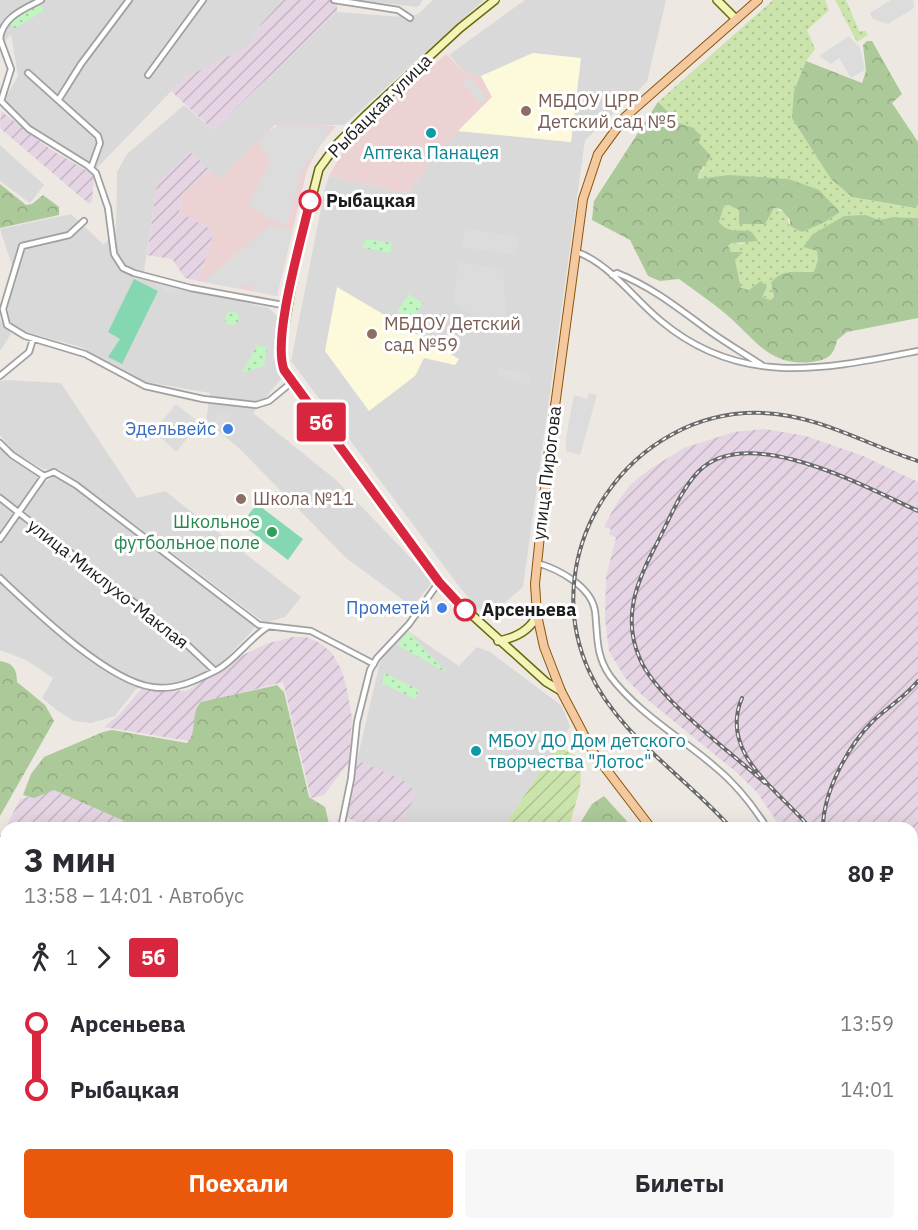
<!DOCTYPE html>
<html lang="ru">
<head>
<meta charset="utf-8">
<style>
	body { margin:0; font-family:"IBM Plex Sans",sans-serif; background:#f7f7f7; color:#2b2b33; height:100vh; display:flex; flex-direction:column; font-size:22px; white-space:nowrap }
	* { box-sizing:border-box; margin:0 }
	p { font-size:20px; color:#7c7c81 }
	.icon { flex:none; width:33px; height:33px; fill:none; stroke:currentColor; stroke-width:2; stroke-linecap:round; stroke-linejoin:round }
	.map { position:relative; flex:1; overflow:hidden }
	.sheet { position:absolute; left:0px; top:822px; width:918px; height:408px; display:flex; flex-direction:column; background:#fff; border-radius:18px 18px 0 0; box-shadow:0 6px 24px #0002 }
	.sheet>* { flex:none }
	.badge { padding:0 12px; border-radius:4px; font-size:21px; line-height:39px }
	.map>.badge { position:absolute; translate:-50% -50%; box-shadow:0 0 0 3px #fff }
	.legs { display:flex; align-items:center; gap:9px; height:66px; padding:0 24px; font-size:20px }
	.legs p { margin-inline-start:auto }
	.summary { display:flex; align-items:center; justify-content:space-between; height:102px; padding:0 24px }
	h1 { font-size:33px; font-weight:800; line-height:45px }
	.primary-button { display:flex; gap:12px; margin-top:auto; padding:12px 24px }
	.primary-button a { flex:1; height:69px; border-radius:6px; background:#ea580c; color:#fff; font-size:24px; font-weight:800; line-height:69px; text-align:center }
	.primary-button a+a { background:#f7f7f7; color:#2b2b33 }
	ul { padding:0 24px; list-style:none }
	li { display:flex; align-items:center; gap:21px; height:66px; font-size:22px }
	li i { display:grid; place-items:center; width:9px; height:100%; margin:0 8px; background:currentColor }
	li i::after { content:''; width:15px; height:15px; margin:-8px; border:4px solid; border-radius:50%; background:#fff }
	li p { margin-inline-start:auto }
	li:first-child i { background:linear-gradient(#0000 50%,currentColor 0) }
	li:last-child i { background:linear-gradient(currentColor 50%,#0000 0) }
	.map>svg:first-child { display:block }
	.residential { fill:#dad9d9 }
	.commercial { fill:#edd2d3 }
	.industrial { fill:url(#industrial-furrows) }
	.education { fill:#fcfadb }
	.grass { fill:url(#grass-dots) }
	.forest { fill:url(#forest-crowns) }
	.park { fill:url(#park-dots) }
	.garden { fill:url(#garden-furrows) }
	.pitch { fill:#85d7b1 }
	.parking { fill:#dcdcdc }
	.lines { fill:none; stroke-linecap:round; stroke-linejoin:round }
	.street-casing { stroke:#a0a0a0; stroke-width:8 }
	.secondary-casing { stroke:#676a0c; stroke-width:10 }
	.primary-casing { stroke:#8a560a; stroke-width:10 }
	.street { stroke:#fff; stroke-width:4.5 }
	.secondary { stroke:#f4f3b8; stroke-width:7 }
	.primary { stroke:#f5c99f; stroke-width:8 }
	.rail-casing { stroke:#6a6a6a; stroke-width:4 }
	.rail { stroke:#fff; stroke-width:1.5; stroke-dasharray:4.5; stroke-linecap:butt }
	.line-1-casing { stroke:#fff; stroke-width:14 }
	.line-1 { stroke:#d7263d; stroke-width:9 }
	.education-dot { fill:#8d6e63; stroke:#fff; stroke-width:2 }
	.culture-dot { fill:#0f9aa8; stroke:#fff; stroke-width:2 }
	.stop-1-dot { fill:#fff; stroke:#d7263d; stroke-width:3 }
	.shop-dot { fill:#3f7fe0; stroke:#fff; stroke-width:2 }
	.leisure-dot { fill:#2e9e5b; stroke:#fff; stroke-width:2 }
	.labels { text-anchor:middle; stroke-width:6; stroke-linejoin:round; paint-order:stroke }
	.education-label { font-size:18px; fill:#785e54; stroke:#fff; text-anchor:start }
	.street-label { font-size:18px; fill:#1c1c1c; stroke:#fff }
	.culture-label { font-size:18px; fill:#0d838f; stroke:#fff }
	.stop-label { font-size:18px; font-weight:bold; fill:#1c1c1c; stroke:#fff; text-anchor:start }
	.shop-label { font-size:18px; fill:#366cbe; stroke:#fff; text-anchor:end }
	.leisure-label { font-size:18px; fill:#27864d; stroke:#fff; text-anchor:end }
</style>
</head>
<body>
<div class="map">
<svg width="918" height="1230" viewBox="0 0 918 1230">
	<defs>
		<pattern id="industrial-furrows" width="10" height="10" patternUnits="userSpaceOnUse" patternTransform="scale(1.5)"><rect width="10" height="10" fill="#e5d4e3"/><path d="M-1 1l2-2M0 10L10 0M9 11l2-2" fill="none" stroke="#c4b5c2"/></pattern>
		<pattern id="grass-dots" width="8" height="8" patternUnits="userSpaceOnUse" patternTransform="scale(1.5)"><rect width="8" height="8" fill="#cbe4ab"/><path d="M2 2h.1M6 6h.1" fill="none" stroke="#aec393" stroke-width="1.8" stroke-linecap="round"/></pattern>
		<pattern id="forest-crowns" width="20" height="18" patternUnits="userSpaceOnUse" patternTransform="scale(1.5)"><rect width="20" height="18" fill="#abc999"/><path d="M2 6a3 3 0 1 1 6 0M12 15a3 3 0 1 1 6 0" fill="none" stroke="#93ac83"/></pattern>
		<pattern id="park-dots" width="8" height="8" patternUnits="userSpaceOnUse" patternTransform="scale(1.5)"><rect width="8" height="8" fill="#c1f5c1"/><path d="M2 2h.1M6 6h.1" fill="none" stroke="#a5d1a5" stroke-width="1.8" stroke-linecap="round"/></pattern>
		<pattern id="garden-furrows" width="10" height="10" patternUnits="userSpaceOnUse" patternTransform="scale(1.5)"><rect width="10" height="10" fill="#cbe4ab"/><path d="M-1 1l2-2M0 10L10 0M9 11l2-2" fill="none" stroke="#aec393"/></pattern>
	</defs>
	<rect width="100%" height="100%" fill="#ede8e2"/>
	<path class="residential" d="M0 0H283L261 24 249 46 184 78 96 169 32 128 4 100 18 76 11 34 0 47Z
		M355 0H423L418 7Z
		M433 0H484L344 125H275L220 180 190 152 157 184 143 278 269 308 278 317 273 357 282 378 253 413 336 480 433 581 413 607 346 558 240 449 206 421 210 393 140 381 81 347 26 332 11 324 7 309 16 278 0 229 71 214 104 245 116 230 117 172 127 154 184 105 213 130 337 12 404 17 418 14Z
		M525 0H666L647 82 585 140 523 587 487 618 461 589 291 361 325 188 329 176 406 193 425 171 429 161 458 131 571 142 533 53 481 76 464 72 449 55Z
		M0 145 44 185 30 203 0 181Z
		M0 320 11 334 0 351Z
		M7 380 61 383 137 498 165 491 301 597 285 617 265 623 81 484 59 469H43L15 453 0 435V381Z
		M0 447 46 482 54 476 76 488 257 623 251 632 217 668 179 685 150 684 136 689 115 716 91 723 74 721 58 711 42 698 53 678 26 660 0 650Z
		M408 631 459 666 477 647 490 652 562 706 570 727 505 825 486 828H421L403 820V780L357 760 380 662 385 653Z"/>
	<path class="commercial" d="M446 54 464 72 481 76 492 97 429 161 425 171 406 193 329 176 343 151 355 138 399 95Z
		M284 123 336 126 319 147 307 170 277 296 199 281 214 231 179 212 183 193 210 170 220 179 265 133Z"/>
	<path class="industrial" d="M283 0H337V12L213 130 171 91 184 78 249 46 261 24Z
		M1 111 50 149 94 175 92 201 89 204 0 128Z
		M190 152 210 170 183 193 179 212 214 231 199 281 185 278 172 259 147 255 157 184Z
		M764 429 806 436 863 456 918 482V1017L912 1007V828H781L757 792 735 771 643 696 625 678 609 651 605 619 606 577 616 538 609 534 611 529 604 527 615 506 630 485 650 469 684 448 734 432Z
		M293 637H306L320 643 332 653 342 671 347 690 352 718 349 762 324 795 311 798 283 682 198 704V720L189 741 104 727 119 715 141 689 187 691 236 658 269 643Z
		M357 760 403 780 417 793 403 820 421 828H370L346 817Z
		M54 790 140 828H6V832L4 831 20 799Z
		M0 845 6 848V1224H388L392 1230H0Z"/>
	<path class="education" d="M533 53 581 58 571 142 458 131 492 97 481 76Z
		M337 287 459 359 455 365 424 358 415 376 369 411 325 351Z"/>
	<path class="grass" d="M773 0H825L829 10 807 30 815 49 806 61 794 91 831 179 852 197 900 206 913 208 918 205V218L893 217 879 220 866 215 804 247 817 251 818 260 815 272C797 271 782 268 771 284L774 297 770 300 741 288 735 260 742 252H731L728 246 732 243 743 244 746 230C734 234 727 231 719 222L724 206 729 205 739 210V224H759L774 208 786 213 790 227 825 222 840 212 728 175 698 179V174L704 168 699 143 691 127 679 123 658 102Z
		M835 0H846L859 31H866L868 35 857 42Z"/>
	<path class="forest" d="M867 41H872L902 94 892 103 918 142V205L914 208 852 197 831 179 792 118 794 91 806 61 862 83 866 71 863 45Z
		M658 102 679 123 691 127 701 135 699 143 711 156 698 174V179L728 175 789 179 819 190 840 212 825 222 802 232 790 226V220L781 209 774 208 765 224H739V210L729 205 724 206 719 222C730 235 738 228 752 232L758 241 732 243 728 246 731 252H743L735 260 741 288 749 290 761 281 767 287 762 297 770 300 774 297 771 283C782 268 797 272 814 272L818 260 817 251 803 247 813 234 844 216 866 215 879 220 893 217 918 218V318L847 332 837 340C834 355 828 360 812 362 770 367 756 340 727 315 712 302 695 291 679 279L660 281 648 276 630 240 592 220 594 201Z
		M0 184 26 205 32 204 43 195 59 207V215L0 228Z
		M0 661C13 663 17 669 17 682L45 705 54 721 0 816Z
		M277 685 284 692 309 797 325 807 330 828H140L54 790 34 798 23 795 31 774 44 757 103 732 112 730 187 743C198 733 190 713 201 702Z
		M604 796 633 828H577L592 804Z
		M0 1066 6 1070V1224H30L34 1230H0Z
		M445 1224H546L547 1230H448Z
		M557 1224H588L596 1230H558Z
		M629 1224H690L689 1230H631Z
		M726 1224H893V1230H741Z"/>
	<path class="park" d="M39 4 45 10 14 29 10 22Z
		M365 239 392 243 390 253 363 248Z
		M408 294 423 303 412 322 397 313Z
		M225 318a7 7 0 1 1 14 0a7 7 0 1 1-14 0Z
		M257 345 267 348 264 366 242 373Z
		M408 631 447 673 397 645Z
		M385 673 419 690 415 699 381 683Z"/>
	<path class="garden" d="M557 746 582 759 580 787 569 828H486L505 825Z"/>
	<path class="pitch" d="M134 279 158 291 122 364 108 357 120 339 108 332Z
		M257 504 303 539 288 560 241 524Z"/>
	<path class="parking" d="M891 0H913L914 8 888 24 873 19 870 13Z
		M849 36 860 48 865 70 851 78 839 58 831 64 819 56Z
		M470 77 486 98 480 103 462 82Z
		M278 125 328 127 326 137 302 170 287 225 271 220 248 205 270 161 258 141Z
		M270 225 292 230 277 296 252 291 253 286 242 284 241 289 203 282Z
		M465 229 518 236 516 255 462 247Z
		M458 262 503 269 508 338 454 303Z
		M149 280 182 287 170 294Z
		M499 369 531 374 530 385 498 375Z
		M589 393 597 395 580 455 566 451V438L574 395 587 399Z
		M176 404 200 423 176 452 154 431Z
		M216 412 231 415 220 429 216 422Z"/>
	<g class="lines">
		<defs>
			<path id="street" d="M334 0 398 10 410 18
				M0 39 11 69 1 101 29 129 87 165 96 173 108 208 114 254 123 268 134 273 191 288 288 306
				M0 39C2 17 24 9 41 0
				M28 73 98 136 100 143 91 168
				M148 75 203 0
				M59 99 81 64 129 0
				M84 221 69 235 22 246 3 309 7 325 25 336 85 354 145 386 203 399 256 405 269 401 292 382
				M577 252C610 264 634 299 661 321 741 388 825 369 918 351
				M612 275 617 273C652 287 678 308 708 330 726 343 745 354 763 366
				M0 376 29 352 33 339
				M0 443 12 455 44 476
				M0 498 181 639 215 671
				M0 539 44 476 54 472 76 485 259 625 311 631 374 664
				M537 563C558 569 591 586 595 611 598 636 595 654 610 676 638 713 679 736 714 766 736 784 752 804 767 828
				M0 578C33 609 107 681 152 687 175 691 197 680 217 670 235 660 248 640 266 628
				M341 828 351 779 357 722 370 670 377 658 409 624 439 582
				M0 839 6 842
				M912 1025 918 1037
				M414 1224 418 1230"/>
			<path id="secondary" d="M495 0 460 28 365 116 338 143 319 169 296 261 281 346 282 364 292 382 451 596 546 682 561 691
				M717 0 736 19
				M498 641C515 638 530 631 537 615"/>
			<path id="primary" d="M651 828 593 752 561 691 544 647 537 615 535 584 548 458 583 199 598 154 625 117 758 0
				M904 1224 905 1230"/>
		</defs>
		<use href="#street" class="street-casing"/>
		<use href="#secondary" class="secondary-casing"/>
		<use href="#primary" class="primary-casing"/>
		<use href="#street" class="street"/>
		<use href="#secondary" class="secondary"/>
		<use href="#primary" class="primary"/>
		<defs>
			<path id="rail" d="M742 698C718 754 780 791 810 828
				M765 783C731 752 656 698 640 659 622 619 636 583 655 547 668 523 679 492 698 472 747 421 867 488 918 511
				M731 828C685 776 618 735 589 671 534 550 631 408 763 413 818 415 867 445 918 461
				M823 828C823 792 848 746 873 721 888 707 905 697 918 681
				M912 920 918 906
				M912 937 918 922
				M912 987 918 1001
				M912 1097 918 1111"/>
		</defs>
		<use href="#rail" class="rail-casing"/>
		<use href="#rail" class="rail"/>
	</g>
	<g class="lines">
		<defs>
			<path id="line-1" d="M310 201C302 238 272 337 284 370L439 582 465 610"/>
		</defs>
		<use href="#line-1" class="line-1-casing"/>
		<use href="#line-1" class="line-1"/>
	</g>
	<g class="education-dot">
		<circle cx="526" cy="111" r="6"/>
		<circle cx="372" cy="334" r="6"/>
		<circle cx="241" cy="499" r="6"/>
	</g>
	<g class="culture-dot">
		<circle cx="431" cy="133" r="6"/>
		<circle cx="476" cy="751" r="6"/>
	</g>
	<g class="stop-1-dot">
		<circle cx="310" cy="201" r="10"/>
		<circle cx="465" cy="610" r="10"/>
	</g>
	<g class="shop-dot">
		<circle cx="228" cy="429" r="6"/>
		<circle cx="442" cy="608" r="6"/>
	</g>
	<circle class="leisure-dot" cx="272" cy="532" r="6"/>
	<g class="labels">
		<g class="education-label">
			<text x="538" y="107">МБДОУ ЦРР<tspan x="538" dy="21">Детский сад №5</tspan></text>
			<text x="384" y="330">МБДОУ Детский<tspan x="384" dy="21">сад №59</tspan></text>
			<text x="253" y="505">Школа №11</text>
		</g>
		<g class="street-label">
			<text transform="translate(380 106) rotate(-45)" y="6">Рыбацкая улица</text>
			<text transform="translate(547 473) rotate(-83)" y="6">улица Пирогова</text>
			<text transform="translate(108 584) rotate(38)" y="6">улица Миклухо-Маклая</text>
		</g>
		<g class="culture-label">
			<text x="431" y="159">Аптека Панацея</text>
			<text x="488" y="747" text-anchor="start">МБОУ ДО Дом детского<tspan x="488" dy="21">творчества "Лотос"</tspan></text>
		</g>
		<g class="stop-label">
			<text x="326" y="207">Рыбацкая</text>
			<text x="482" y="616">Арсеньева</text>
		</g>
		<g class="shop-label">
			<text x="216" y="435">Эдельвейс</text>
			<text x="430" y="614">Прометей</text>
		</g>
		<g class="leisure-label">
			<text x="260" y="528">Школьное<tspan x="260" dy="21">футбольное поле</tspan></text>
		</g>
	</g>
</svg>
<b class="badge" style="left:321px;top:422px;background:#d7263d;color:#fff">5б</b>
<section class="sheet">
<div class="summary"><div><h1>3 мин</h1><p>13:58 – 14:01 · Автобус</p></div><b>80 ₽</b></div>
<div class="legs"><svg class="icon" aria-label="walk" viewBox="0 0 24 24"><circle cx="13" cy="4" r="2"/><path d="M13 8l-2 6 4 7M11 14l-3 7M7 12l3-4h3l4 4"/></svg>1<svg class="icon" aria-label="forward" viewBox="0 0 24 24"><path d="M9 5l7 7-7 7"/></svg><b class="badge" style="background:#d7263d;color:#fff">5б</b></div>
<ul>
<li><i style="color:#d7263d"></i><b>Арсеньева</b><p>13:59</p></li>
<li><i style="color:#d7263d"></i><b>Рыбацкая</b><p>14:01</p></li>
</ul>
<div class="primary-button"><a>Поехали</a><a>Билеты</a></div>
</section>
</div>
</body>
</html>
